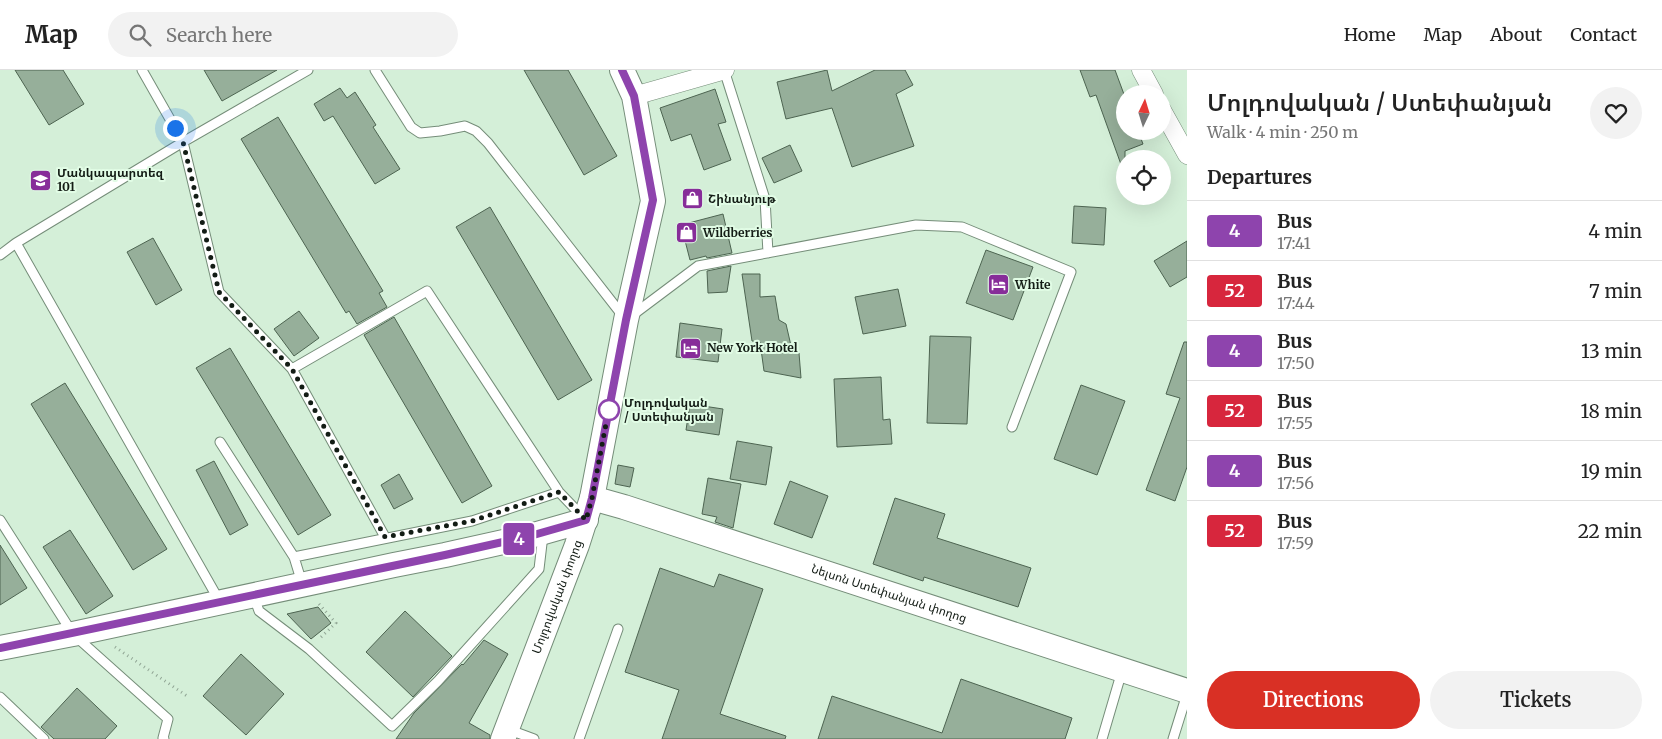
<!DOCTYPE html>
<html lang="en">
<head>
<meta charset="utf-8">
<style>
	body { margin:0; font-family:Merriweather,"Noto Sans Armenian",serif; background:#f2f2f2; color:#222; height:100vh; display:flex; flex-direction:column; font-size:19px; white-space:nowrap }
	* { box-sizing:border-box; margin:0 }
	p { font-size:16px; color:#767676 }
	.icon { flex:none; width:28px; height:28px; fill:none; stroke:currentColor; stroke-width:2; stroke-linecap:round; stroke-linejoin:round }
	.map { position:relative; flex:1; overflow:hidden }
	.side { display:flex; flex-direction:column; background:#fff; width:475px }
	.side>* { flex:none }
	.badge { padding:0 10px; border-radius:4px; font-size:18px; line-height:32px }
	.needle { width:32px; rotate:4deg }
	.tools { position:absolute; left:1116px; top:15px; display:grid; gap:10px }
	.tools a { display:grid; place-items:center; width:55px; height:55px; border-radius:50%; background:#fff; box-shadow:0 5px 20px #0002; font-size:25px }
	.you { position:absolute; width:25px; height:25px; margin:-12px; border:4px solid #fff; border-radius:50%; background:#1a73e8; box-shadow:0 0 0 8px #1a73e833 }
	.map>.badge { position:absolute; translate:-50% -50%; box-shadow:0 0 0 2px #fff }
	h2 { padding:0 20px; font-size:19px; line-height:45px }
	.round { display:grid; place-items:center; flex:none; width:52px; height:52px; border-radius:26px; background:#f2f2f2 }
	.summary { display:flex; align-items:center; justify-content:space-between; height:85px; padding:0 20px }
	h1 { font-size:24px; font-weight:600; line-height:38px }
	.primary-button { display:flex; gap:10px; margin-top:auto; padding:10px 20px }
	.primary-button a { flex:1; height:58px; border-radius:30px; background:#d93025; color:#fff; font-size:20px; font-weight:600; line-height:58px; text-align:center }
	.primary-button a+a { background:#f2f2f2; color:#222 }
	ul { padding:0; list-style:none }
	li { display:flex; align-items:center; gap:15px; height:60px; padding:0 20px; border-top:1px solid #e0e0e0 }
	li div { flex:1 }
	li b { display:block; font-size:19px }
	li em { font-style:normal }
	li .badge { min-width:55px; font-weight:700; text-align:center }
	header { display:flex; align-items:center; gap:30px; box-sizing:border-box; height:70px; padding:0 25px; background:#fff; border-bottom:1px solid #e0e0e0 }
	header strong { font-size:24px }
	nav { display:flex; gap:28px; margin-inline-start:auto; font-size:18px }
	.search { width:350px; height:45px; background:#f2f2f2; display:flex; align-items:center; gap:12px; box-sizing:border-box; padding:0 18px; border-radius:28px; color:#767676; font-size:19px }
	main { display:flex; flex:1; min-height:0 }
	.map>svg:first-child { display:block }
	.building { fill:#96af9a; stroke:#4d6451 }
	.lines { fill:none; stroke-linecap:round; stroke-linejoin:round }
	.lane-casing { stroke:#758d79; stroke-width:11 }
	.street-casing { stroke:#758d79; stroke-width:19 }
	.secondary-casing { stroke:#758d79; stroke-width:26 }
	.path { stroke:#91a695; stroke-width:3; stroke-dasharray:1 4; stroke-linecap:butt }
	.lane { stroke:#fff; stroke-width:9 }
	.street { stroke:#fff; stroke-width:18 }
	.secondary { stroke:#fff; stroke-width:24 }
	.line-casing { stroke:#fff; stroke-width:11 }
	.line { stroke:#8e44ad; stroke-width:8 }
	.walk { stroke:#131c15; stroke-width:5; stroke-dasharray:0 9 }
	.stop-dot { fill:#fff; stroke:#8e44ad; stroke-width:2.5 }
	.labels { text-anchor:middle; stroke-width:4; stroke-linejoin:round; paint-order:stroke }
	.poi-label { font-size:12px; font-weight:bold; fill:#131c15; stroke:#e1fce5; text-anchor:start }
	.stop-label { font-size:12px; font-weight:bold; fill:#131c15; stroke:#e1fce5; text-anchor:start }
	.street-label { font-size:12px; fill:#131c15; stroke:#e1fce5 }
</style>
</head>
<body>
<header>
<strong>Map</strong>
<div class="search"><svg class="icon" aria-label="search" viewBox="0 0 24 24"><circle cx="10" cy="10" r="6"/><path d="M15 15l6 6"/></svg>Search here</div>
<nav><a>Home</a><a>Map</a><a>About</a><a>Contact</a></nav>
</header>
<main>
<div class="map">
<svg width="1187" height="669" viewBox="0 0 1187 669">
	<rect width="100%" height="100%" fill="#d4efd8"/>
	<path class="building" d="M15 0H63L84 34 49 55Z
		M204 0H277L222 31Z
		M524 0H568L617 86 584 105Z
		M827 0 832 21 875 0H905L913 15 896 24 914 76 852 97 832 38 786 49 777 12Z
		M1080 0H1115L1125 27V61H1138L1143 74 1125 81V99L1123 100 1096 25 1090 27Z
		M340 18 347 28 355 22 376 55 373 57 400 99 375 114 333 46 324 51 314 34Z
		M715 19 726 52 718 54 731 90 704 100 691 64 671 71 660 38Z
		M278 47 383 221 379 223 387 237 357 254 349 241 346 243 241 69Z
		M790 75 802 101 774 113 762 88Z
		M1074 136 1106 138 1104 175 1072 173Z
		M490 137 592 310 558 330 456 157Z
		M723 144 732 183 707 188 706 186 690 190 681 155Z
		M153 168 182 220 156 235 127 182Z
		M1187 171V207L1170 217 1154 191Z
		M986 180 1033 197 1013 250 966 233Z
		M731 196 727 222 708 223 707 201Z
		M742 204H760V227L775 226 779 250 786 254 792 280 799 283 801 308 764 301 760 272 752 271Z
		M898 219 906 256 863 264 855 227Z
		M299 241 319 268 294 286 274 259Z
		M394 247 492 416 462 433 364 265Z
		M680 253 722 259 718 292 676 287Z
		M930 266 971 267 967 354 927 353Z
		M1184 272H1187V397L1175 431 1146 420 1180 328 1166 324Z
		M230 278 331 445 298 465 196 298Z
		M881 307 883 350 890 349 892 374 837 377 834 309Z
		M65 313 167 479 133 500 31 334Z
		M1081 315 1125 331 1097 405 1054 389Z
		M690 334 723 339 719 365 686 360Z
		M737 371 772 377 766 415 730 409Z
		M214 391 248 455 230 465 196 400Z
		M618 395 634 398 630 417 615 414Z
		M399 404 413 429 394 439 381 415Z
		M708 408 741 414 733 458 715 452 717 447 702 444Z
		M790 411 828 426 812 468 774 454Z
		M895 428 945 444 937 468 1031 498 1018 537 924 507 923 511 873 494Z
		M70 460 113 526 86 544 43 477Z
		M0 475 27 518 0 535Z
		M660 498 714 517 719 504 763 519 720 644 786 666 785 669H662L679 620 625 602Z
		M318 537 331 553 311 569 287 544Z
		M405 541 452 586 413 627 366 582Z
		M484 570 508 584 469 653 490 665V669H396L414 643 462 594 463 595Z
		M241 584 284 624 246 665 203 626Z
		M961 609 1072 648 1065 669H818L832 626 942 663Z
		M77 618 117 656 105 669H54L41 657Z"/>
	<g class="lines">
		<defs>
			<path id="lane" d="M142 0 183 72 219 222 292 299 385 467
				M375 0 411 57 420 63 440 61 465 56 476 61 488 73 626 250 698 196 916 155 962 157 1071 202 1012 357
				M724 0 765 129 768 183
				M0 185 16 173
				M292 299 427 221 559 422 584 448
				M220 372 294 487 472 451 559 422
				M0 450 73 564 168 649 163 668 164 669
				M294 487 302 513
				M254 527 259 541 309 579 392 656 438 611 539 499 543 465
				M220 532 16 173 183 72 308 0
				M0 627 44 669
				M507 659 534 669
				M579 669 618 559
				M1102 669 1122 601
				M1173 669 1187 624"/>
			<path id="street" d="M1141 0 1154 24
				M634 26 725 0
				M1162 40 1187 85"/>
			<g id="secondary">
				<path id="s1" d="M592 428 624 437 1187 621"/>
				<path d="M0 578 73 564 394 495 445 485 530 466 586 450"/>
				<path id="s2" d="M503 669 577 475 592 428 626 250 653 131 634 26 622 0"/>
			</g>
		</defs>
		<use href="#lane" class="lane-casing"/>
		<use href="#street" class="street-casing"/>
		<use href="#secondary" class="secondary-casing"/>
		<path class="path" d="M319 534 336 553 319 569
			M115 577 187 626"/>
		<use href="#lane" class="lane"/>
		<use href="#street" class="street"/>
		<use href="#secondary" class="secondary"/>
	</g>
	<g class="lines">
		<defs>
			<path id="line" d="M0 578 445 485 530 466 586 450 592 428 626 250 653 130 634 26 622 0"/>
		</defs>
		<use href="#line" class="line-casing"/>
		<use href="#line" class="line"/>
		<path class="walk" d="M175 58 183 72 219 222 292 299 385 467 472 451 559 422 586 450 592 428 609 338V340"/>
	</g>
	<defs>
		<symbol id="school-square" viewBox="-11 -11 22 22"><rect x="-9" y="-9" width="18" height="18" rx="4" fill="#872d99" stroke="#e1fce5"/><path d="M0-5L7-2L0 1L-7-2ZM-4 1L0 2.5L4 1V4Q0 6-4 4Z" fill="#fff"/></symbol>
		<symbol id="shop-square" viewBox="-11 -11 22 22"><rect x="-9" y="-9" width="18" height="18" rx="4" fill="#872d99" stroke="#e1fce5"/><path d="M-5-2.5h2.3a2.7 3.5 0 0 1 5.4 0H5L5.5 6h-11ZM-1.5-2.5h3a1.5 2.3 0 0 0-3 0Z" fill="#fff"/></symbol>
		<symbol id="hotel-square" viewBox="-11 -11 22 22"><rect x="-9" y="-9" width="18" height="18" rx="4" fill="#872d99" stroke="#e1fce5"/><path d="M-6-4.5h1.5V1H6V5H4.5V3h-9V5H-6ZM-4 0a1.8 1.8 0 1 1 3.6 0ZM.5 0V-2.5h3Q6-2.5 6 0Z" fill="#fff"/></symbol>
	</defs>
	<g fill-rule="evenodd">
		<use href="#school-square" x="28" y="98" width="25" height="25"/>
		<use href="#shop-square" x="680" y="116" width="25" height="25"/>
		<use href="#shop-square" x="674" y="150" width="25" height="25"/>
		<use href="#hotel-square" x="986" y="202" width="25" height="25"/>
		<use href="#hotel-square" x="678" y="266" width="25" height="25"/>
	</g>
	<circle class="stop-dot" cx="609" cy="340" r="10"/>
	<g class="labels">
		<g class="poi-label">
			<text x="57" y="107">Մանկապարտեզ<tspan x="57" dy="14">101</tspan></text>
			<text x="708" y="133">Շինանյութ</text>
			<text x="703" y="167">Wildberries</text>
			<text x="1015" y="219">White</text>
			<text x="707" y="282">New York Hotel</text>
		</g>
		<g class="stop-label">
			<text x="624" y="337">Մոլդովական<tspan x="624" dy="14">/ Ստեփանյան</tspan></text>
		</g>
		<g class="street-label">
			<text dy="4" stroke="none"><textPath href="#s1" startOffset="312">Նելսոն Ստեփանյան փողոց</textPath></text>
			<text dy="4" stroke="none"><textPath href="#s2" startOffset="152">Մոլդովական փողոց</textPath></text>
		</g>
	</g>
</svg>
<div class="tools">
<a><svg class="needle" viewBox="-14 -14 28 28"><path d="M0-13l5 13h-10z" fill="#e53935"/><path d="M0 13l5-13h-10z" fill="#767676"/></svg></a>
<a><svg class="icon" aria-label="locate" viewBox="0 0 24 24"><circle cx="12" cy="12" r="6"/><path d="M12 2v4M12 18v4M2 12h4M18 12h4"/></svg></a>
</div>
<div class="you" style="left:175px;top:58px"></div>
<b class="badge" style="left:519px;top:469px;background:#8e44ad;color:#fff">4</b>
</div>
<section class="side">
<div class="summary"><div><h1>Մոլդովական / Ստեփանյան</h1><p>Walk · 4 min · 250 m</p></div><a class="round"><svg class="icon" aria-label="heart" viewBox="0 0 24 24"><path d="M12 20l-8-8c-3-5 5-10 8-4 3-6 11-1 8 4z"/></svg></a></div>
<h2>Departures</h2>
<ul>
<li><span class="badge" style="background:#8e44ad;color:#fff">4</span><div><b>Bus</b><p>17:41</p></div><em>4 min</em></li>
<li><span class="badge" style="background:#d7263d;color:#fff">52</span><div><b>Bus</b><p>17:44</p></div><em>7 min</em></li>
<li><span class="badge" style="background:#8e44ad;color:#fff">4</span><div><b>Bus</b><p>17:50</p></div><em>13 min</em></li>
<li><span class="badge" style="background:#d7263d;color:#fff">52</span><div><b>Bus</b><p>17:55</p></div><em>18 min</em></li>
<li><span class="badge" style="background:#8e44ad;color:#fff">4</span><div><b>Bus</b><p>17:56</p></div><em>19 min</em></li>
<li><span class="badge" style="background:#d7263d;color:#fff">52</span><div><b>Bus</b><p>17:59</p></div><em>22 min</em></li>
</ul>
<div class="primary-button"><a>Directions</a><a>Tickets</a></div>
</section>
</main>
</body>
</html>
